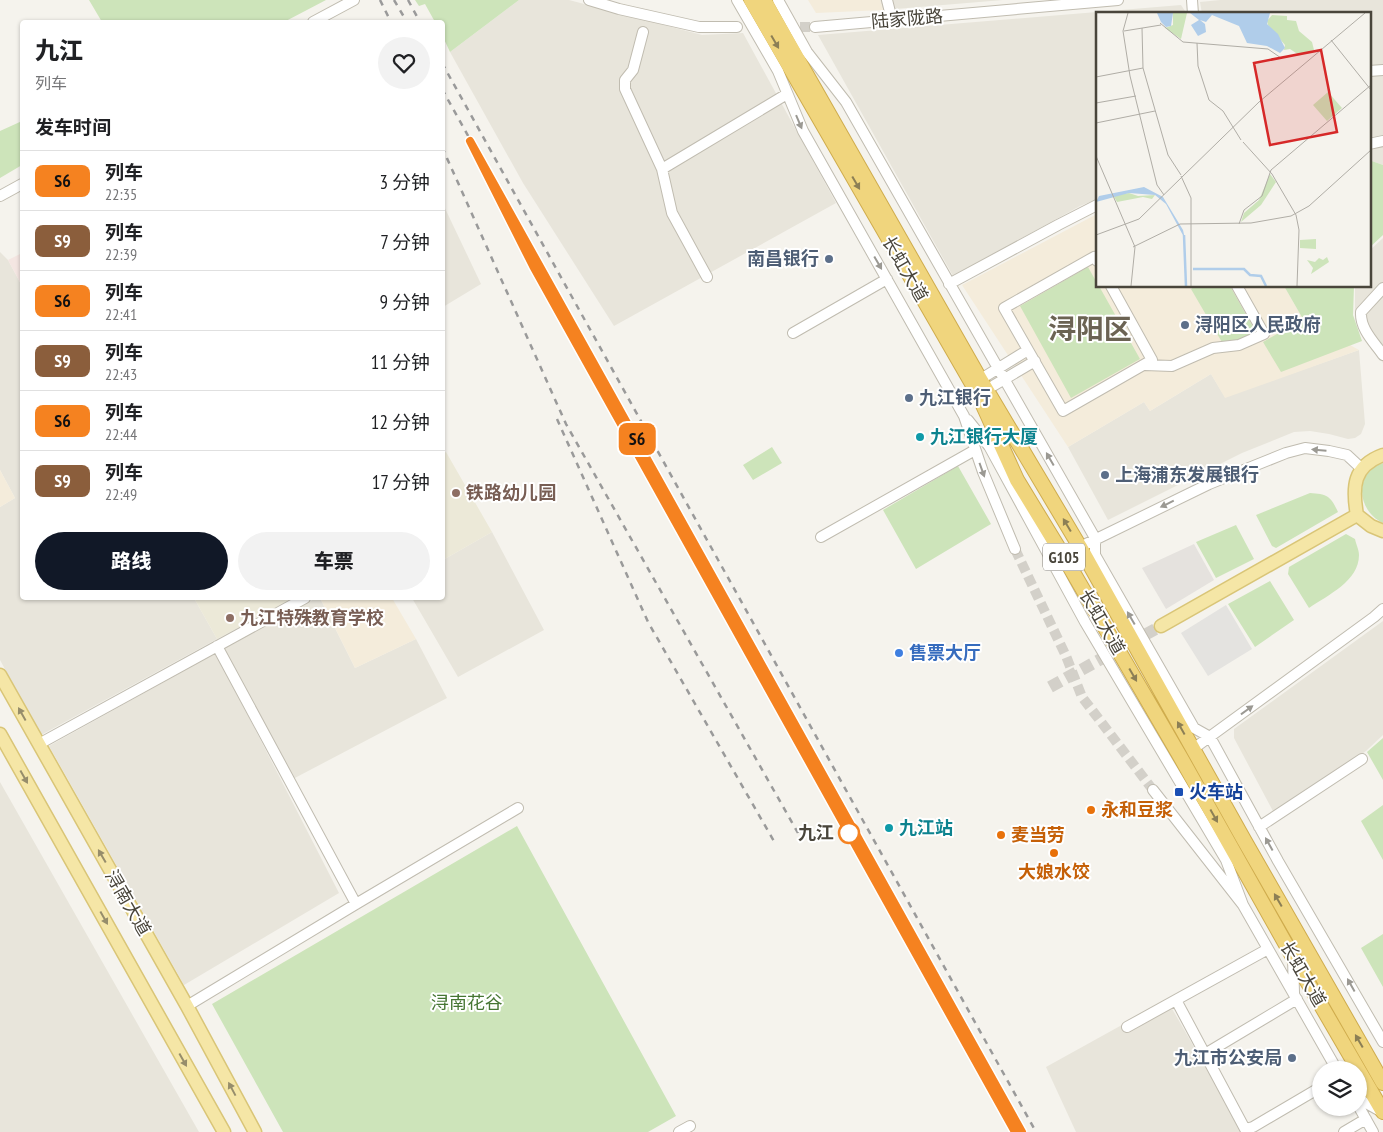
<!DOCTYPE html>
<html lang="zh">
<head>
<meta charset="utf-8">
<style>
	body { margin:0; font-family:"PT Sans Narrow","Noto Sans SC",sans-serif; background:#f2f2f2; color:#202124; height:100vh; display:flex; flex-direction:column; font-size:19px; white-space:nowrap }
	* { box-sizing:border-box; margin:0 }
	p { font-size:16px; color:#757577 }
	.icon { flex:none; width:28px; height:28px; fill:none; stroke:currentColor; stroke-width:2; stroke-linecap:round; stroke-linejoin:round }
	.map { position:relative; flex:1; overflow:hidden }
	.details { position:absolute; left:20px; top:20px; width:425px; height:580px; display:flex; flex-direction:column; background:#fff; border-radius:5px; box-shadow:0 1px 4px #0004 }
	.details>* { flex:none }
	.badge { padding:0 10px; border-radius:8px; font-size:18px; line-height:32px }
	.fabs { position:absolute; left:1312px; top:1061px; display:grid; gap:10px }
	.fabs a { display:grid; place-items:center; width:55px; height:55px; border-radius:50%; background:#fff; box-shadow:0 1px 4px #0004; font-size:25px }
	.map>.badge { position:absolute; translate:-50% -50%; box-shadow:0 0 0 2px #fff }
	h2 { padding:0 15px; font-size:19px; line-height:45px }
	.round { display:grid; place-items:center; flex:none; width:52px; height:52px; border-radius:26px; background:#f2f2f2 }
	.headline { display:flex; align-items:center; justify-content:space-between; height:85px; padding:0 15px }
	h1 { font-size:24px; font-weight:800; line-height:38px }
	.action { display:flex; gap:10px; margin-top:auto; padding:10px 15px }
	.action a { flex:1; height:58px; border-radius:30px; background:#111827; color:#fff; font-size:20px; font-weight:800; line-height:58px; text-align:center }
	.action a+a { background:#f2f2f2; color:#202124 }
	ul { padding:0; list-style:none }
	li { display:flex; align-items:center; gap:15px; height:60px; padding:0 15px; border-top:1px solid #e0e0e0 }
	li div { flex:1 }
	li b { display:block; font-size:19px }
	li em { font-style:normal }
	li .badge { min-width:55px; font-weight:700; text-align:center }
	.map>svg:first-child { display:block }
	.residential { fill:#e8e5db }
	.commercial { fill:#f4ecdb }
	.industrial { fill:#e5e2de }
	.education { fill:#ece9d8 }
	.medical { fill:#f4e6e2 }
	.green { fill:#cde4ba }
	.parking { fill:#e4e3e0 }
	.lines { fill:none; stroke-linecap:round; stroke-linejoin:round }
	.minor-tunnel { stroke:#d3d0c9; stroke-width:10; stroke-dasharray:10 5; stroke-linecap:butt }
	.major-tunnel { stroke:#d3d0c9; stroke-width:12; stroke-dasharray:12 6; stroke-linecap:butt }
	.minor-casing { stroke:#c0bcb0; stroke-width:12 }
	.major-casing { stroke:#d9c577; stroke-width:15 }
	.highway-casing { stroke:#cfac4d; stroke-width:16 }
	.minor { stroke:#fff; stroke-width:10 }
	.major { stroke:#f5e6a6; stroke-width:12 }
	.highway { stroke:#f0d57d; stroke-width:14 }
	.rail { stroke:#9a9a9a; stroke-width:2.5; stroke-dasharray:6 6; stroke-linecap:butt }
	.oneway { fill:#8c7f55 }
	.oneway2 { fill:#9b9993 }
	.oneway3 { fill:#968d6b }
	.line-casing { stroke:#fff; stroke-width:11 }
	.line { stroke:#f58220; stroke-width:8 }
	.service-dot { fill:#5c6f8a; stroke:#fff; stroke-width:2 }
	.culture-dot { fill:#0f9aa8; stroke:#fff; stroke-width:2 }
	.education-dot { fill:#8d6e63; stroke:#fff; stroke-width:2 }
	.shop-dot { fill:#3f7fe0; stroke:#fff; stroke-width:2 }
	.transit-dot { fill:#1a4fb4; stroke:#fff; stroke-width:2 }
	.food-dot { fill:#e8710a; stroke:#fff; stroke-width:2 }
	.stop-dot { fill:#fff; stroke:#f58220; stroke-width:2.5 }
	.labels { text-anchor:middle; stroke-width:4; stroke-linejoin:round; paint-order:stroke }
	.shield { fill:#fff; stroke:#807d76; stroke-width:1 }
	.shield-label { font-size:16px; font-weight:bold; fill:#49453b }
	.street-label { font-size:18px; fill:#49453b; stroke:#fff }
	.service-label { font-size:18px; font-weight:bold; fill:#4e5e75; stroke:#fff; text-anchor:start }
	.culture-label { font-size:18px; font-weight:bold; fill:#0d838f; stroke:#fff; text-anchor:start }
	.education-label { font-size:18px; font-weight:bold; fill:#785e54; stroke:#fff; text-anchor:start }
	.shop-label { font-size:18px; font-weight:bold; fill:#366cbe; stroke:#fff; text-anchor:start }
	.transit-label { font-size:18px; font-weight:bold; fill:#164399; stroke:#fff; text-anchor:start }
	.food-label { font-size:18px; font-weight:bold; fill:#c56008; stroke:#fff; text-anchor:start }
	.stop-label { font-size:18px; font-weight:bold; fill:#49453b; stroke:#fff; text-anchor:end }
	.park-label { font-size:18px; fill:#467633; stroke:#fff }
	.town-label { font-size:28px; font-weight:bold; fill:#6b6353; stroke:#fff }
	.inset-river { fill:none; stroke:#b0cdea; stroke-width:2.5 }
	.inset-road { fill:none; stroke:#b0ada6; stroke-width:1 }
	.view { fill:#d62828; fill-opacity:0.15; stroke:#d62828; stroke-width:2.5 }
	.inset-edge { fill:none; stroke:#49453b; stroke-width:2.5 }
</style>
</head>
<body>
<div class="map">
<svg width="1383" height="1132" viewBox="0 0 1383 1132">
	<rect width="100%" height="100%" fill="#f5f3ed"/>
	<path class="residential" d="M519 0H569L702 35 743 33 836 203 614 326 523 183 450 52Z
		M880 0H1003L883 10Z
		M1220 0H1383V165L1369 160V14H1202L1200 2Z
		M1181 5 1187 14H1097V199L1080 206 953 276 818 35Z
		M442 202 481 284 443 307H442Z
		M1383 238V363L1361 331 1355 315V286H1369V251Z
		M0 252 8 260 22 286V598H194L217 639 41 735 0 660V507L15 498 0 470Z
		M1359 350 1365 424 1361 434 1355 438 1348 439 1329 434 1310 431 1294 432 1242 453 1108 520 1068 447 1144 402 1150 411 1211 374 1225 397Z
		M492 532 544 630 458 677 412 598H442L443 560Z
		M316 598H320L355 668 416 639 447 698 291 780 223 649Z
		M1383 621V735L1366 751 1274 813 1234 738V729Z
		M216 653 339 893 184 985 49 746Z
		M0 782 199 1132H0Z
		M1167 1000 1243 1132H1076L1046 1067Z"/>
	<path class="commercial" d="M808 0H880L883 10 816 13Z
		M1097 214V286H1284L1303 319 1359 350 1225 398 1211 374 1150 411 1144 402 1068 447 962 285Z
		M0 470 15 498 0 507Z
		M320 598H392L416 639 355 668Z"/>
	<path class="industrial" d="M1194 544 1214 580 1166 609 1142 568Z"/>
	<path class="education" d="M446 452 492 532 443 560 442 454Z
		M194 598H293L217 639Z"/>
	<path class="medical" d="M22 253V286L8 260Z"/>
	<path class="green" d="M89 0H326L284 22H102Z
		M415 0H519L450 52 443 37 442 22H435L425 4 419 6Z
		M22 121V165L0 178V131Z
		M1369 160 1383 165V235L1369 248Z
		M1088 267 1097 283V286H1099L1140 359 1071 398 1020 306Z
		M1195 286H1230L1257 334 1237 342 1223 344 1191 289Z
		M1284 286H1354L1353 315 1362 341 1281 372 1263 342 1303 319Z
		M772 447 782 463 753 480 743 465Z
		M1383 463V523C1357 511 1353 473 1383 463Z
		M958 466 991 524 916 569 883 510Z
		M1310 493C1327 494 1331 496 1338 512L1276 548 1272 546 1256 515Z
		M1236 525 1254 559 1216 578 1196 542Z
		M1346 534 1355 539C1356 544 1359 550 1359 555 1359 581 1328 595 1309 608L1288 574 1289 567Z
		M1270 581 1294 620 1255 647 1228 604Z
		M1383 738V780L1367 752Z
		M1383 805V860L1361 821Z
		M517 826 676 1116 648 1132H283L212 1004Z
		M1383 934V987L1361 948Z"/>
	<path class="parking" d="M1226 605 1252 649 1208 676 1181 633Z"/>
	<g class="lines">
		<path class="minor-tunnel" d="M785 27H815
			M1015 549 1066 656 1082 697 1153 790"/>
		<path class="major-tunnel" d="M1050 687 1161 626"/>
		<defs>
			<path id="minor" d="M589 0 619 9 699 27H737
				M737 0 778 71 803 131 964 416 983 472 1015 549
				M778 0 807 52 846 102 1095 538V555L1194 728 1210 737 1278 861 1383 1042
				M887 0 892 20
				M1192 0 1193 14
				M313 22 354 0
				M815 27 1118 0
				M643 32 633 70 625 80V89L662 169 672 213 707 277
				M1369 71 1383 70
				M1369 144 1383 141
				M662 169 787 94
				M0 196 22 184
				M1097 261 1094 257 1004 308 1063 411 1152 360 1111 286
				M949 284 1058 225 1097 205
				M1383 288 1361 312C1360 329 1374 342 1383 355
				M793 333 887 279
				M1145 365 1172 366 1213 348 1239 345 1264 334 1237 286
				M976 382 1028 350
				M981 393 1035 361
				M968 420 992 450
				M989 446 1085 622 1226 860 1243 905
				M821 537 975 450
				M1080 547 1209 484 1286 453 1305 448 1329 451 1347 455 1362 469
				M217 646 356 904
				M39 744 305 598
				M1193 749 1374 617 1383 609
				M1153 790 1243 905 1337 1070
				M1259 827 1362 759
				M1293 958 1294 993
				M1176 1000 1245 1129 1253 1127 1321 1087
				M187 1006 356 904 518 808
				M1127 1027 1268 949
				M1205 1054 1297 999
				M1359 1099 1382 1112
				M1359 1107 1373 1132
				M679 1132 690 1126
				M1344 1132 1366 1119"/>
			<path id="major" d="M1383 455C1353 466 1352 487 1357 515L1371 526 1383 531
				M1161 626 1357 515
				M0 675 187 1006 255 1132
				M0 734 224 1132"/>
			<path id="highway" d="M751 0 978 394 1017 480 1064 557 1181 758 1293 957 1383 1112
				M764 0 980 379 1080 547 1244 840 1383 1083"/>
		</defs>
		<use href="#minor" class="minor-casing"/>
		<use href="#major" class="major-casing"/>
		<use href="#highway" class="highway-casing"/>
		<use href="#minor" class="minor"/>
		<use href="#major" class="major"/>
		<use href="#highway" class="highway"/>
		<path class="rail" d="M380 0 391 22
			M394 0 407 22
			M408 0 420 22
			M442 63 1036 1132
			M442 89 1022 1132
			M442 147 566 424 798 833
			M557 419 648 622 775 843"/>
	</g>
	<defs><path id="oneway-solid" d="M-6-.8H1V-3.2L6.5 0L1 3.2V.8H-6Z" transform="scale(1.25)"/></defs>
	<g class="oneway">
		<use href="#oneway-solid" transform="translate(775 42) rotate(60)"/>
		<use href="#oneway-solid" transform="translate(856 183) rotate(60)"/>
		<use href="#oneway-solid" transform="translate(1067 525) rotate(-121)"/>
		<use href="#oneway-solid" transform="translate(1133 675) rotate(60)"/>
		<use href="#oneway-solid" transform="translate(1181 728) rotate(-119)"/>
		<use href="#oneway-solid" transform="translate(1214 816) rotate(61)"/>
		<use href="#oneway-solid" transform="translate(1278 900) rotate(-120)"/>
		<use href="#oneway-solid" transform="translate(1359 1041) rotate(-120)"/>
	</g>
	<g class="oneway2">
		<use href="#oneway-solid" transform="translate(799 122) rotate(67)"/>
		<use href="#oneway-solid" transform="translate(878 263) rotate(60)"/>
		<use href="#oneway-solid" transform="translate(1319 450) rotate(-175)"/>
		<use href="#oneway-solid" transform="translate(1050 459) rotate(-120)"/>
		<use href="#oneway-solid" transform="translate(982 470) rotate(70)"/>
		<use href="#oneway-solid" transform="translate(1167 504) rotate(154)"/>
		<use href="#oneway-solid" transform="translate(1131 618) rotate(-120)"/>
		<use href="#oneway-solid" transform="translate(1247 710) rotate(-36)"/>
		<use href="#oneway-solid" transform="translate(1269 844) rotate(-119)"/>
		<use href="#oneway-solid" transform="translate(1351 985) rotate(-119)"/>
	</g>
	<g class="oneway3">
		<use href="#oneway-solid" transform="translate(22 714) rotate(-119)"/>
		<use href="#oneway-solid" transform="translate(24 777) rotate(61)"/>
		<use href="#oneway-solid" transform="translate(102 856) rotate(-120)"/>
		<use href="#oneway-solid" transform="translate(104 918) rotate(61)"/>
		<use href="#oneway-solid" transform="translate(183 1060) rotate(61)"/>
		<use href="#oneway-solid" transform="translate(232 1089) rotate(-118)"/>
	</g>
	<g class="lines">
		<defs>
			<path id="line" d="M1015 1132 533 266 470 141 1022 1132"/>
		</defs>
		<use href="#line" class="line-casing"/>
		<use href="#line" class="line"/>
	</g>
	<g class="service-dot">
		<circle cx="829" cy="259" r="5"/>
		<circle cx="1185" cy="325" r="5"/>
		<circle cx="909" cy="398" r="5"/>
		<circle cx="1105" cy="475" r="5"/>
		<circle cx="1292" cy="1058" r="5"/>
	</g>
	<g class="culture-dot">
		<circle cx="920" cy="437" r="5"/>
		<circle cx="889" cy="828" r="5"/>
	</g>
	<g class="education-dot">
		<circle cx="456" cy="493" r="5"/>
		<circle cx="230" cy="618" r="5"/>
	</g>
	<circle class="shop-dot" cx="899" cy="653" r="5"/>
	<rect class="transit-dot" x="1174" y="787" width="10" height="10" rx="2.5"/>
	<g class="food-dot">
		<circle cx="1091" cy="810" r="5"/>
		<circle cx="1001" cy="835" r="5"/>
		<circle cx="1054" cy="853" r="5"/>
	</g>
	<circle class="stop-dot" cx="849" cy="833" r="10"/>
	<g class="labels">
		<rect class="shield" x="1043" y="543.5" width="42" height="27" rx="4"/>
		<g class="shield-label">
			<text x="1064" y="563">G105</text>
		</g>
		<g class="street-label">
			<text transform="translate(907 19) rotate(-5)" y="6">陆家陇路</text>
			<text transform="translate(905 269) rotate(60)" y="6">长虹大道</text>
			<text transform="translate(1102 622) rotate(60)" y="6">长虹大道</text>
			<text transform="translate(128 903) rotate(60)" y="6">浔南大道</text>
			<text transform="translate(1303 974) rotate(60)" y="6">长虹大道</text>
		</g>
		<g class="service-label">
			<text x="819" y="265" text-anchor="end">南昌银行</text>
			<text x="1195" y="331">浔阳区人民政府</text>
			<text x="919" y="404">九江银行</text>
			<text x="1115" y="481">上海浦东发展银行</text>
			<text x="1282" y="1064" text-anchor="end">九江市公安局</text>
		</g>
		<g class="culture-label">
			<text x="930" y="443">九江银行大厦</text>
			<text x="899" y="834">九江站</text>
		</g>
		<g class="education-label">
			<text x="466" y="499">铁路幼儿园</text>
			<text x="240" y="624">九江特殊教育学校</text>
		</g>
		<g class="shop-label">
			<text x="909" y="659">售票大厅</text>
		</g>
		<g class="transit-label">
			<text x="1189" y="798">火车站</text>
		</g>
		<g class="food-label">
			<text x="1101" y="816">永和豆浆</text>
			<text x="1011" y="841">麦当劳</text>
			<text x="1054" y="878" text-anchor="middle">大娘水饺</text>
		</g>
		<g class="stop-label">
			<text x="834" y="839">九江</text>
		</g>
		<g class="park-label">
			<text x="467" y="1009">浔南花谷</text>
		</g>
		<g class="town-label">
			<text x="1090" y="339">浔阳区</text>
		</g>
	</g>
	<g transform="translate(1096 12)">
		<rect width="275" height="275" fill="#f5f3ed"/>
		<path d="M77 1H91L85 27 69 16 77 13ZM176 3 191 4V8L200 9 203 19 216 30 218 38 203 43 194 37 188 38 189 33 172 13 171 9ZM232 80 246 96 231 109 217 93ZM174 162 180 170 165 193 145 210 148 201 163 188ZM33 181 42 184 59 183 56 187 47 185 21 190 17 183ZM220 227V237L204 236V228ZM223 246 227 248 231 245 233 250 215 262 217 256 211 248 219 250Z" fill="#cde4ba"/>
		<path d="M61 1H77L75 14 70 15 65 10ZM94 1H174L171 12 182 22 189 36 184 41 171 34 151 31 143 14 116 3 110 10 104 8 109 12 110 20 102 24 95 13 103 8ZM48 175 67 185 87 218 89 227 70 192 59 183 33 181 0 190 3 184Z" fill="#b0cdea"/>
		<path class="inset-river" d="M88 223 90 274M97 257H148L154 263 165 264 170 274"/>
		<path class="inset-road" d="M32 1 27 19 34 64 61 173 68 183M64 11 87 30 172 37 185 46M46 16 47 56M28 19 65 13M235 28 275 78M101 31 102 54 113 88 127 99 145 128M0 65 47 56 72 143 85 163M0 91 40 84M0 111 59 99M147 130 176 162 200 203 203 218 201 274M0 144 39 235 35 274M85 164 95 186V274M86 165 163 90 269 1M143 212 148 198 166 184 175 158 275 73M0 223 43 207 86 165M37 235 84 212 155 211 195 204 213 194 275 138"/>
		<path class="view" d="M225 38 241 120 174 133 158 51Z"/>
		<rect width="275" height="275" class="inset-edge"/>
	</g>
</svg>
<div class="fabs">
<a><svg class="icon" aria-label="layers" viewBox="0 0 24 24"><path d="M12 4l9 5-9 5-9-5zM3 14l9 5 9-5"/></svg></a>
</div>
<b class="badge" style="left:637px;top:439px;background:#f58220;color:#111">S6</b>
<section class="details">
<div class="headline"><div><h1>九江</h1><p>列车</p></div><a class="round"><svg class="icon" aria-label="heart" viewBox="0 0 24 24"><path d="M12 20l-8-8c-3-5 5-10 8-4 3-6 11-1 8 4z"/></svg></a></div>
<h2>发车时间</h2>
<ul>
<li><span class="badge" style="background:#f58220;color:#111">S6</span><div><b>列车</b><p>22:35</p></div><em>3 分钟</em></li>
<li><span class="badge" style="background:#8b5e3c;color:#fff">S9</span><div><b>列车</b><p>22:39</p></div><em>7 分钟</em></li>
<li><span class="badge" style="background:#f58220;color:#111">S6</span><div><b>列车</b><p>22:41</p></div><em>9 分钟</em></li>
<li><span class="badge" style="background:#8b5e3c;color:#fff">S9</span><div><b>列车</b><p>22:43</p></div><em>11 分钟</em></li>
<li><span class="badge" style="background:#f58220;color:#111">S6</span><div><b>列车</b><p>22:44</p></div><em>12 分钟</em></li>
<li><span class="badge" style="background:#8b5e3c;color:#fff">S9</span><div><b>列车</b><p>22:49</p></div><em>17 分钟</em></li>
</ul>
<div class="action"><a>路线</a><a>车票</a></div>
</section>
</div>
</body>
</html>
